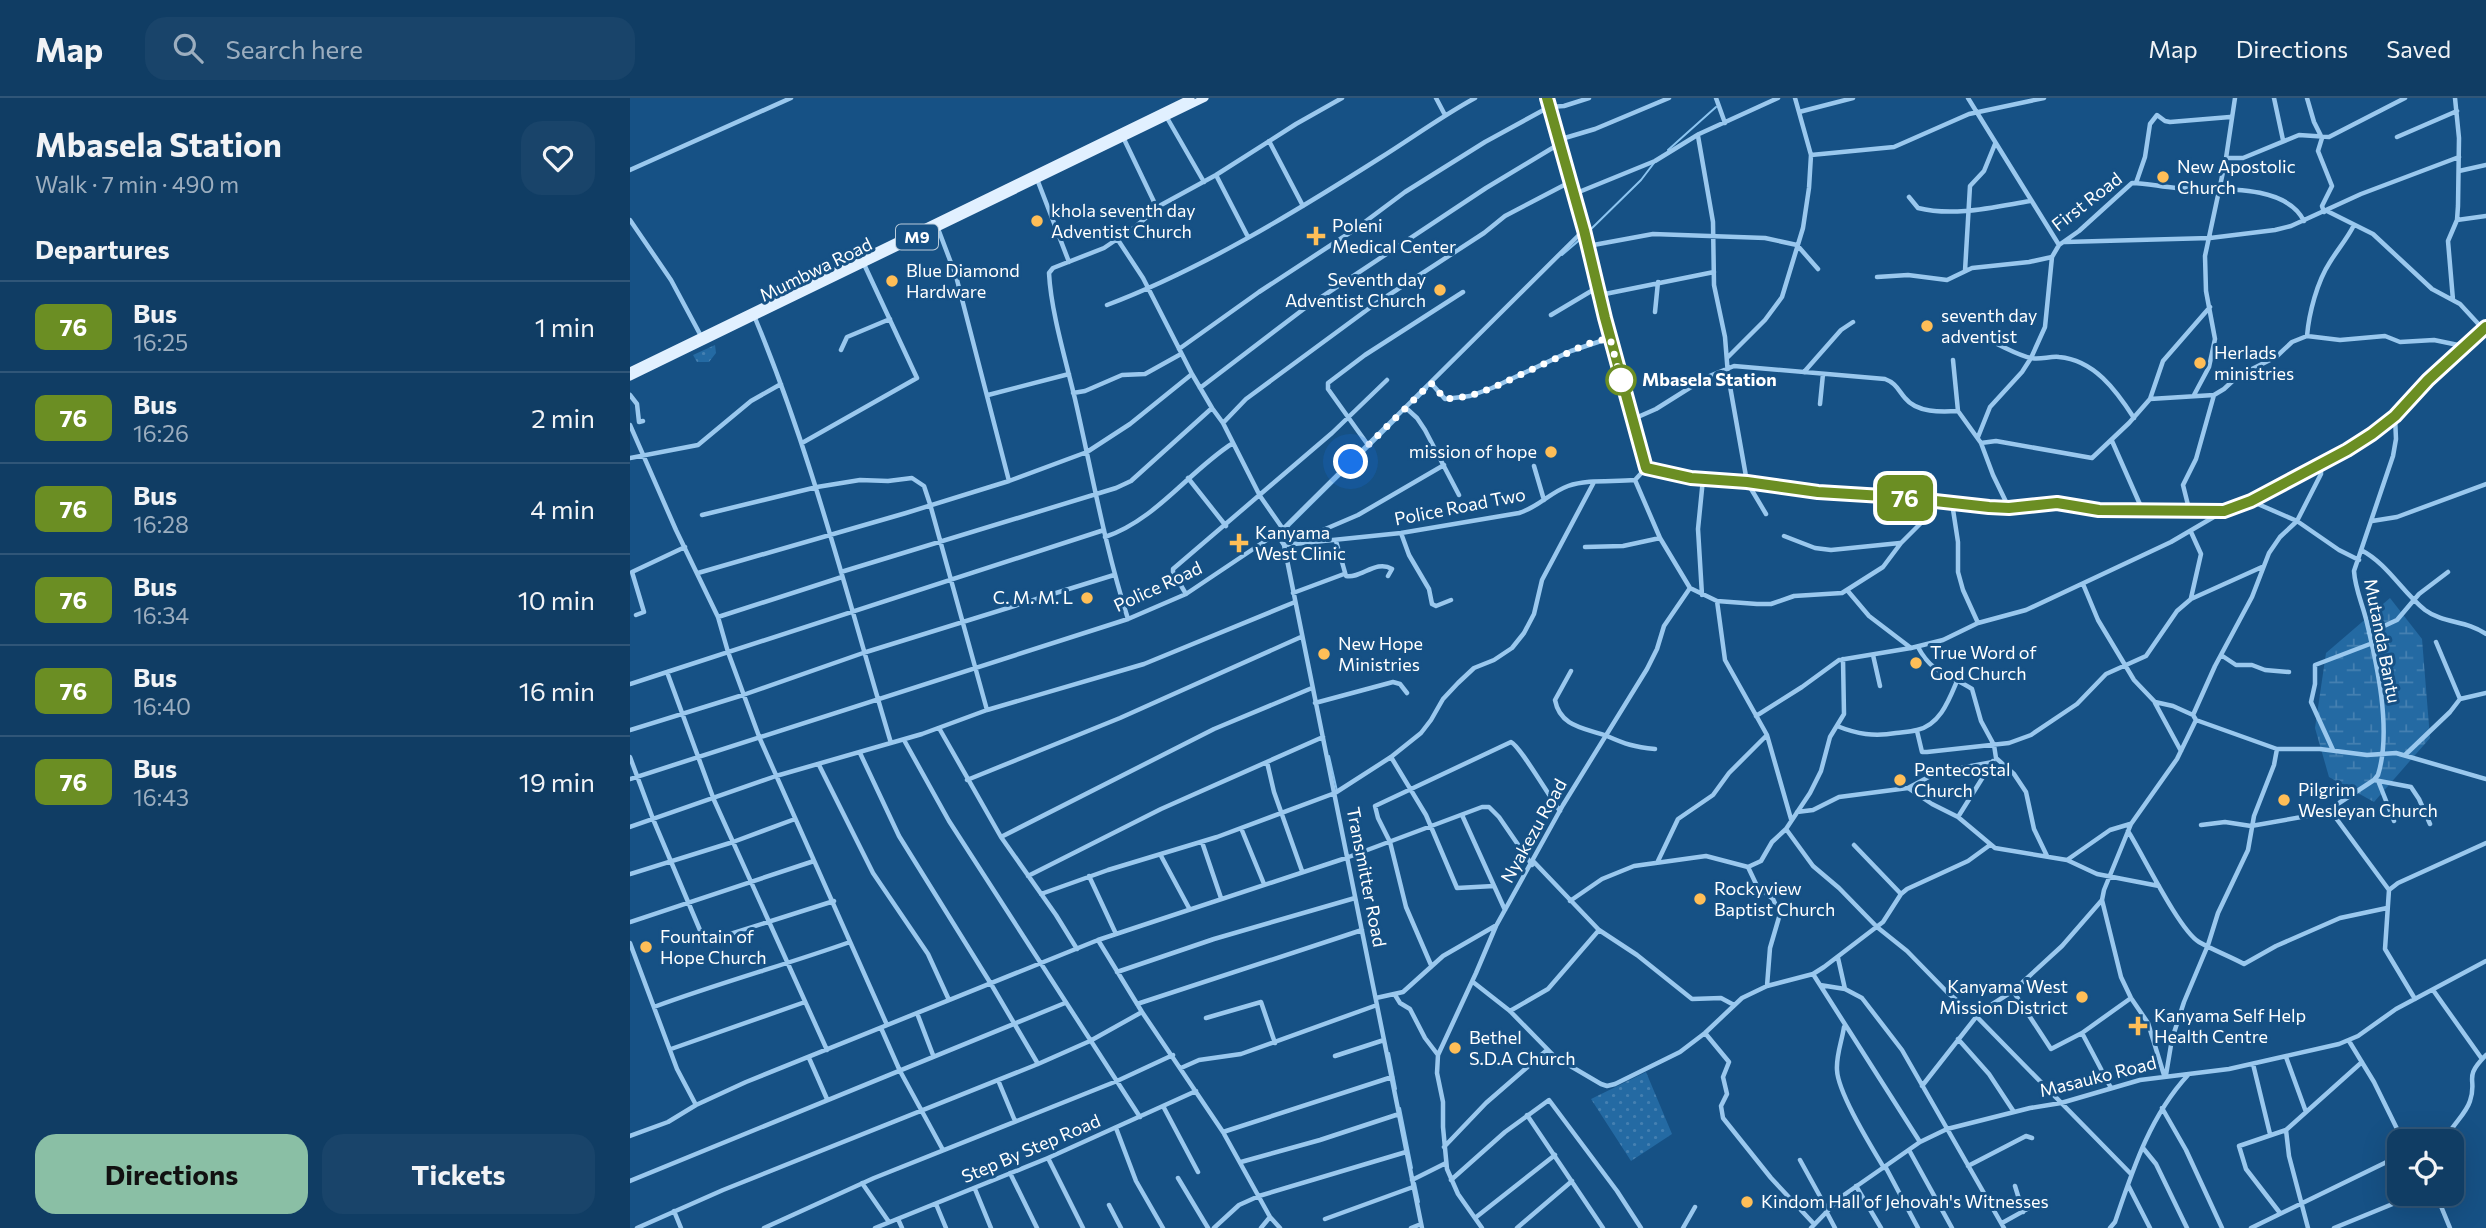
<!DOCTYPE html>
<html lang="en">
<head>
<meta charset="utf-8">
<style>
	body { margin:0; font-family:Commissioner,sans-serif; background:#19446a; color:#f1f3f6; height:100vh; display:flex; flex-direction:column; font-size:26px; white-space:nowrap }
	* { box-sizing:border-box; margin:0 }
	p { font-size:23px; color:#9caebf }
	.icon { flex:none; width:38px; height:38px; fill:none; stroke:currentColor; stroke-width:2; stroke-linecap:round; stroke-linejoin:round }
	.map { position:relative; flex:1; overflow:hidden }
	.side { display:flex; flex-direction:column; background:#103d64; width:630px }
	.side>* { flex:none }
	.badge { padding:0 14px; border-radius:10px; font-size:24px; line-height:46px }
	.controls { position:absolute; left:1757px; top:1031px; display:grid; gap:14px }
	.controls a { display:grid; place-items:center; width:77px; height:77px; border-radius:14px; background:#103d64; box-shadow:0 7px 28px #0002,0 0 0 2px #305678; font-size:35px }
	.you { position:absolute; width:35px; height:35px; margin:-18px; border:5px solid #fff; border-radius:50%; background:#1a73e8; box-shadow:0 0 0 10px #1a73e833 }
	.map>.badge { position:absolute; translate:-50% -50%; box-shadow:0 0 0 4px #fff }
	h2 { padding:0 35px; font-size:26px; line-height:63px }
	.round { display:grid; place-items:center; flex:none; width:74px; height:74px; border-radius:21px; background:#19446a }
	.headline { display:flex; align-items:center; justify-content:space-between; height:119px; padding:0 35px }
	h1 { font-size:33px; font-weight:700; line-height:52px }
	.primary-button { display:flex; gap:14px; margin-top:auto; padding:14px 35px }
	.primary-button a { flex:1; height:80px; border-radius:21px; background:#8abfa5; color:#111; font-size:28px; font-weight:700; line-height:80px; text-align:center }
	.primary-button a+a { background:#19446a; color:#f1f3f6 }
	ul { padding:0; list-style:none }
	li { display:flex; align-items:center; gap:21px; height:91px; padding:0 35px; border-top:2px solid #305678 }
	li div { flex:1 }
	li b { display:block; font-size:26px }
	li em { font-style:normal }
	li .badge { min-width:77px; font-weight:700; text-align:center }
	header { display:flex; align-items:center; gap:42px; box-sizing:border-box; height:98px; padding:0 35px; background:#103d64; border-bottom:2px solid #305678 }
	header strong { font-size:33px }
	nav { display:flex; gap:38px; margin-inline-start:auto; font-size:24px }
	.search { width:490px; height:63px; background:#19446a; display:flex; align-items:center; gap:18px; box-sizing:border-box; padding:0 24px; border-radius:21px; color:#9caebf; font-size:26px }
	main { display:flex; flex:1; min-height:0 }
	.map>svg:first-child { display:block }
	.green { fill:url(#green-dots) }
	.wetland { fill:url(#wetland-marsh) }
	.lines { fill:none; stroke-linecap:round; stroke-linejoin:round }
	.stream { stroke:#8cc5f1; stroke-width:2 }
	.minor { stroke:#9ac8ee; stroke-width:4.5 }
	.primary { stroke:#e1f0ff; stroke-width:7 }
	.line-casing { stroke:#fff; stroke-width:16 }
	.line { stroke:#6b8e23; stroke-width:10 }
	.walk { stroke:#fff; stroke-width:7; stroke-dasharray:0 12.6 }
	.poi-dot { fill:#ffbe57; stroke:#165185; stroke-width:2.5 }
	.stop-dot { fill:#fff; stroke:#6b8e23; stroke-width:3.5 }
	.labels { text-anchor:middle; stroke-width:6; stroke-linejoin:round; paint-order:stroke }
	.shield { fill:#165185; stroke:#b9cbda; stroke-width:2 }
	.shield-label { font-size:16px; font-weight:bold; fill:#fff }
	.poi-label { font-size:18px; fill:#fff; stroke:#165185; text-anchor:start }
	.street-label { font-size:18px; fill:#fff; stroke:#165185 }
	.stop-label { font-size:18px; font-weight:bold; fill:#fff; stroke:#165185; text-anchor:start }
</style>
</head>
<body>
<header>
<strong>Map</strong>
<div class="search"><svg class="icon" aria-label="search" viewBox="0 0 24 24"><circle cx="10" cy="10" r="6"/><path d="M15 15l6 6"/></svg>Search here</div>
<nav><a>Map</a><a>Directions</a><a>Saved</a></nav>
</header>
<main>
<section class="side">
<div class="headline"><div><h1>Mbasela Station</h1><p>Walk · 7 min · 490 m</p></div><a class="round"><svg class="icon" aria-label="heart" viewBox="0 0 24 24"><path d="M12 20l-8-8c-3-5 5-10 8-4 3-6 11-1 8 4z"/></svg></a></div>
<h2>Departures</h2>
<ul>
<li><span class="badge" style="background:#6b8e23;color:#fff">76</span><div><b>Bus</b><p>16:25</p></div><em>1 min</em></li>
<li><span class="badge" style="background:#6b8e23;color:#fff">76</span><div><b>Bus</b><p>16:26</p></div><em>2 min</em></li>
<li><span class="badge" style="background:#6b8e23;color:#fff">76</span><div><b>Bus</b><p>16:28</p></div><em>4 min</em></li>
<li><span class="badge" style="background:#6b8e23;color:#fff">76</span><div><b>Bus</b><p>16:34</p></div><em>10 min</em></li>
<li><span class="badge" style="background:#6b8e23;color:#fff">76</span><div><b>Bus</b><p>16:40</p></div><em>16 min</em></li>
<li><span class="badge" style="background:#6b8e23;color:#fff">76</span><div><b>Bus</b><p>16:43</p></div><em>19 min</em></li>
</ul>
<div class="primary-button"><a>Directions</a><a>Tickets</a></div>
</section>
<div class="map">
<svg width="1856" height="1130" viewBox="0 0 1856 1130">
	<defs>
		<pattern id="green-dots" width="8" height="8" patternUnits="userSpaceOnUse" patternTransform="scale(1.75)"><rect width="8" height="8" fill="#246aa3"/><path d="M2 2h.1M6 6h.1" fill="none" stroke="#4580b1" stroke-width="1.8" stroke-linecap="round"/></pattern>
		<pattern id="wetland-marsh" width="20" height="14" patternUnits="userSpaceOnUse" patternTransform="scale(1.75)"><rect width="20" height="14" fill="#246aa3"/><path d="M1 5h8M5 5V1M11 12h8M15 12V8" fill="none" stroke="#4580b1"/></pattern>
	</defs>
	<rect width="100%" height="100%" fill="#165185"/>
	<path class="green" d="M85 247 86 255 79 264H67L63 257Z
		M1016 974 1042 1036 1001 1063 961 1001Z"/>
	<path class="wetland" d="M1760 500 1792 541 1800 640 1744 704 1699 679 1685 630 1696 555Z"/>
	<g class="lines">
		<path class="stream" d="M1038 52 1086 9
			M957 135 1011 82 1024 65
			M932 157 953 139
			M788 300 797 291
			M651 439 660 427 767 321
			M699 658 707 693
			M759 955 766 991
			M770 1010 782 1070
			M785 1085 789 1104"/>
		<path class="minor" d="M806 0 815 17
			M917 0 954 132 980 240 1016 370
			M1086 0 1095 25
			M1165 0 1181 57 1264 49 1339 16 1414 0
			M1338 0 1429 147 1449 133 1502 85C1517 85 1531 89 1546 90 1583 92 1655 84 1674 123
			M1644 0 1653 42
			M1677 0 1684 24 1692 40 1688 53 1702 88 1692 108 1694 114
			M1169 14 1223 0
			M536 18 574 84
			M1068 38 1083 124 1084 187 1095 239 1098 277 1117 384 1136 416
			M493 39 527 110
			M1767 39 1827 13
			M928 42 965 31 1039 0
			M639 43 673 108
			M1596 60H1613L1669 37 1699 39 1775 0
			M0 72 161 0
			M1829 73 1856 67
			M586 77 618 139
			M407 81 439 164
			M1506 85 1515 59 1520 26 1527 17 1535 23 1540 24 1600 19
			M944 96 1025 63 1069 36 1148 0
			M1279 99 1288 110C1324 119 1364 109 1400 103
			M1697 113 1743 136 1802 191 1830 206 1853 231
			M0 122 41 182 71 238
			M1827 122 1856 118
			M307 128 326 178 379 383
			M488 142 513 180 562 276
			M1435 144 1580 140 1645 132 1661 128 1731 96 1829 59
			M958 148 1023 136 1135 140 1167 147 1188 171
			M1335 173 1340 88 1354 73 1365 46
			M1247 179 1278 177 1317 182 1342 170 1399 164 1422 159
			M970 197 1084 174
			M1823 202 1818 143 1827 122 1828 108 1829 40 1825 0
			M477 207C570 172 665 114 750 60 782 40 812 18 845 0
			M1025 214 1028 184
			M921 217 968 189
			M125 220C182 357 218 502 261 645
			M1677 238C1679 215 1687 184 1700 164 1708 151 1717 141 1724 127
			M1360 243C1373 248 1387 257 1401 260 1410 262 1420 258 1429 259 1464 262 1486 292 1504 320
			M549 251 629 194 724 132 775 94 855 44 919 9 934 8 959 0
			M211 252 217 239 260 221
			M1098 259 1135 222 1152 199 1173 130 1179 90 1181 57
			M1323 262 1328 313 1351 345 1363 377 1379 410
			M1174 274 1211 232 1223 224
			M801 285 815 301 840 298 862 290 941 253 980 240
			M570 290 675 210 856 90 929 46
			M443 295 455 293 492 277 515 276 551 256
			M0 297 7 306 9 324 13 323
			M358 297 439 276
			M1564 297 1579 269 1585 241 1576 193 1575 158 1596 60 1605 0
			M1520 301 1584 297 1594 291 1608 278 1646 259 1662 244 1677 238 1710 242 1755 238 1770 244 1804 242 1833 248
			M1190 306 1193 276
			M776 310 787 320 795 332 829 397
			M1001 322 1026 311 1077 279 1104 268 1255 281C1266 285 1268 292 1275 300 1287 315 1311 314 1328 313
			M593 325 616 301 745 206 854 135 875 118 940 84
			M0 327 46 432 88 519 98 554 130 641 257 927
			M1348 339 1360 309 1392 274 1401 260 1415 229 1422 159 1429 147
			M1482 343 1512 411
			M172 345 287 280 233 164
			M1351 345 1366 343 1462 360 1499 325 1520 301 1533 263 1580 209
			M738 347 698 291V285L735 257 833 194
			M0 360 68 347 121 303 151 286
			M904 368 914 402
			M1016 370 1061 380 1359 409 1427 405 1469 412 1594 413 1621 403 1691 366 1742 336 1765 318 1798 282 1856 229
			M558 380 596 428
			M1005 382 1016 370
			M1621 403 1667 423 1709 452 1729 462
			M1322 405 1328 444V474L1333 492 1348 525
			M1559 411 1553 387 1566 361 1584 297
			M72 417 187 389 230 382 258 383 282 380 294 388 300 406 357 612
			M1742 423 1767 419 1856 386
			M1561 434 1571 456 1561 500
			M771 435 779 457 799 491 802 506 806 508 821 502
			M647 436 654 447 792 1130
			M1154 438 1185 450 1201 452 1270 445
			M475 439C526 422 559 373 603 345
			M673 443 686 435 728 417 814 367
			M706 443 716 478C731 481 746 461 762 471L758 478
			M654 447 771 435 889 415C909 409 919 395 938 388 958 381 983 384 1005 382
			M955 449 993 448 1030 440
			M1731 452C1758 466 1772 494 1795 512 1814 526 1836 522 1856 536
			M211 474 486 390 501 383 582 310 593 325 630 398 653 431
			M68 475 276 415 379 383 457 354 500 326 562 276 582 310
			M1453 486 1468 522 1504 582 1525 604 1543 608 1563 617
			M1060 490 1087 503 1127 506H1141L1164 498 1212 495 1253 469 1271 445 1294 422 1307 403
			M1217 492 1239 518 1281 550
			M663 495 714 476
			M556 496 543 474V471L702 335 757 282
			M1072 497 1068 431 1073 381
			M1087 503 1095 562 1137 637 1161 721
			M6 517 14 514 2 474 55 449
			M88 519 212 479
			M498 521C475 449 462 375 445 301 436 263 421 214 419 175L423 170 474 150 505 129 531 107 586 77 666 26 712 0
			M1739 535 1767 522 1789 496 1818 474
			M1806 544 1830 601
			M1288 549C1302 576 1319 576 1342 591L1351 623 1364 647 1366 660 1384 676 1396 694 1404 731 1417 758
			M1243 557 1250 588
			M1591 557 1606 567H1622L1635 572 1659 574
			M941 573 925 602C930 629 955 630 977 638 995 646 1004 649 1025 651
			M0 586 37 574
			M685 605 763 584 770 586 777 595
			M1525 605 1551 653
			M1126 618 1172 589 1209 562 1281 550 1313 542 1348 525 1396 512 1541 444 1594 413
			M1566 622 1647 651H1690L1737 657 1766 655 1856 681
			M1207 628C1227 636 1244 639 1266 635 1273 634 1280 634 1287 632 1310 627 1319 602 1327 583
			M309 630 371 739 426 817 447 851
			M0 632 113 597 233 555 484 477
			M1287 633 1292 654H1297L1379 645 1401 637 1447 606 1476 576 1516 558 1547 513 1561 501 1632 469
			M274 642 319 723 510 1019
			M1703 652 1681 604 1685 586V567L1740 546
			M230 655 269 738 361 886 408 966
			M1775 657 1820 614 1830 601 1856 595
			M0 659 23 721 75 844 204 803
			M761 659 796 717 827 790 864 788
			M637 664 644 694 672 773
			M189 667 243 775 298 856 319 902
			M0 681 498 521 556 496 653 431 954 132
			M337 682 490 620 671 539
			M1744 682 1781 689 1789 701 1800 726
			M1749 685 1764 723
			M1278 690 1302 706 1328 719 1365 750 1437 762 1467 776 1529 788
			M1700 712 1759 792 1755 851 1785 901
			M1167 714 1183 712 1209 699 1278 690 1308 674 1363 664
			M832 717 875 812
			M1328 719 1363 663
			M1571 727 1595 724 1621 728 1694 715 1744 682 1748 677C1762 632 1747 566 1736 521 1732 505 1725 490 1724 473L1763 358 1766 341 1765 319
			M0 729 146 678 292 636 357 612 514 566 665 504
			M611 730 634 786
			M1156 731 1183 768 1209 790 1247 829 1277 853 1318 895 1346 918 1501 1076
			M1498 733C1513 757 1549 832 1569 844 1583 852 1599 858 1614 866L1646 848 1710 820 1757 810
			M371 739 584 631 682 590
			M572 744 591 800
			M1224 747 1271 796
			M530 756 559 810
			M1437 762 1480 732 1500 726
			M1028 763 1048 721 1083 697 1099 675 1136 638
			M904 764 969 832 1007 857 1062 901 1091 900 1104 907
			M1118 769 1127 788 1143 801 1150 816 1140 850 1137 888
			M0 776 103 744 165 721
			M398 778 531 711 693 639
			M459 778 486 836
			M1759 792 1768 785 1856 745
			M411 796 478 772 587 739 705 695 761 659 791 635 801 622 813 601 828 585 844 570 864 562 882 550 894 535 904 516 912 482 964 384
			M940 803 972 781 1004 768 1076 758 1118 769 1131 763 1142 744 1156 731 1180 695 1191 673 1200 639 1214 616 1213 561
			M0 824 184 763
			M468 842 512 914 593 1034 640 1119 650 1130
			M0 845 47 971 66 1007 116 984 468 842 716 760 852 709H859L869 719 902 767
			M1208 860 1215 891
			M801 867 776 809 760 744 748 720 745 708 881 644C890 648 920 700 930 713
			M487 874 584 841 725 800
			M1183 876 1290 1044
			M843 884 880 913 925 959 971 986 977 988 985 986 1050 954 1075 935 1112 900 1137 888 1183 876 1194 869 1253 824 1271 796 1277 791 1338 763 1360 747
			M1190 887 1215 891 1232 900 1272 952 1374 1130
			M1803 892 1852 961
			M1383 893 1421 951 1452 935
			M765 897 770 905 780 911 795 940 808 957
			M746 900 773 894 813 858 865 828
			M507 906 732 832
			M24 909C89 885 155 867 220 844
			M880 913 918 891 969 832
			M287 915 303 957
			M576 920 631 904 645 945
			M1214 929C1212 943 1206 957 1207 972 1208 995 1241 1048 1254 1070
			M251 930 270 973 313 1052
			M1075 935 1099 964 1093 979 1097 996 1091 1008 1093 1020 1141 1080 1184 1126
			M1328 941 1359 976 1384 1014
			M1719 943 1744 984 1773 1043
			M41 951 175 904
			M197 952 84 702 37 574 474 432
			M705 958 754 942
			M1656 959 1676 1014
			M179 960 197 1001
			M1623 966 1640 1036
			M551 970 569 962 611 956 747 907
			M1534 977 1518 925 1501 900 1491 879 1472 802 1474 792 1501 726 1547 661 1566 622 1563 617 1585 568 1622 499 1639 455 1650 439 1667 423 1691 376V366
			M1536 977 1542 941 1554 904 1578 847 1588 815 1618 752 1624 718 1644 667 1647 651
			M368 982 385 1023
			M1292 988 1350 914 1383 893 1432 848 1472 802
			M1481 990 1452 935 1501 900
			M533 1008 568 1074
			M1532 1010 1556 1052 1592 1130
			M897 1017 973 1130
			M486 1030 506 1083 533 1130
			M1656 1032 1659 1058 1678 1130
			M1821 1032C1827 1023 1837 1013 1840 1003 1848 980 1832 981 1856 957
			M593 1034 762 979
			M0 1038 38 1024 66 1007
			M814 1049 856 1005 917 952
			M1513 1050 1526 1066 1557 1130
			M1279 1052 1322 1130
			M418 1060 453 1130
			M1170 1062 1197 1111
			M611 1064 690 1042 769 1016
			M1255 1068 1288 1130
			M1338 1068 1396 1038 1402 1040
			M380 1075 407 1130
			M548 1080 578 1130
			M782 1082 816 1065
			M821 1082 875 1034 919 1002 987 1093 1011 1130
			M0 1083 435 905
			M232 1085 259 1124
			M1498 1087 1520 1130
			M1226 1088 1251 1130
			M1385 1088 1393 1114
			M345 1091 361 1130
			M1806 1096 1820 1130
			M306 1106 316 1130
			M479 1107 491 1130
			M44 1113 51 1130
			M1196 1113 1205 1130
			M1650 1115 1616 1071 1609 1048 1656 1032 1732 964
			M845 1120 925 1057
			M268 1121 272 1130
			M695 1121 783 1089
			M1372 1125 1408 1105
			M7 1130 93 1092 408 966 460 943 512 914
			M134 1130 244 1080 487 983 543 957
			M245 1130 418 1060 566 993
			M584 1130 609 1107 629 1098 776 1054
			M631 1130 640 1119
			M781 1130 791 1126
			M852 1130 828 1096 817 1071 813 1029V1004L807 975 808 957 846 875 866 828 933 707 1017 571 1027 551 1034 528 1060 490 1030 440 1005 382
			M887 1130 942 1083
			M1053 1130 1065 1109
			M1181 1130 1211 1099 1290 1044 1317 1031 1400 1010 1431 1005 1510 982 1599 971 1709 946 1728 938 1766 911 1856 863
			M1480 1130 1485 1124C1503 1071 1520 1018 1558 977
			M1621 1130 1769 1058
			M1704 1130 1787 1096"/>
		<path class="primary" d="M0 273 561 0
			M0 279 575 0"/>
	</g>
	<g class="lines">
		<defs>
			<path id="line" d="M917 0 954 132 975 220 1016 370 1061 380 1117 384 1188 394 1269 399 1359 409 1379 410 1427 405 1469 412 1594 413 1621 403 1717 352 1742 336 1765 318 1798 282 1856 229"/>
		</defs>
		<use href="#line" class="line-casing"/>
		<use href="#line" class="line"/>
		<path class="walk" d="M721 364 801 285 815 301 840 298 862 290 957 246 980 240 993 290 991 282"/>
	</g>
	<g class="poi-dot">
		<circle cx="1533" cy="79" r="7"/>
		<circle cx="407" cy="123" r="7"/>
		<path d="M682.5 127.5h7v7h7v7h-7v7h-7v-7h-7v-7h7z"/>
		<circle cx="262" cy="183" r="7"/>
		<circle cx="810" cy="192" r="7"/>
		<circle cx="1297" cy="228" r="7"/>
		<circle cx="1570" cy="265" r="7"/>
		<circle cx="921" cy="354" r="7"/>
		<path d="M605.5 434.5h7v7h7v7h-7v7h-7v-7h-7v-7h7z"/>
		<circle cx="457" cy="500" r="7"/>
		<circle cx="694" cy="556" r="7"/>
		<circle cx="1286" cy="565" r="7"/>
		<circle cx="1270" cy="682" r="7"/>
		<circle cx="1654" cy="702" r="7"/>
		<circle cx="1070" cy="801" r="7"/>
		<circle cx="16" cy="849" r="7"/>
		<circle cx="1452" cy="899" r="7"/>
		<path d="M1504.5 917.5h7v7h7v7h-7v7h-7v-7h-7v-7h7z"/>
		<circle cx="825" cy="950" r="7"/>
		<circle cx="1117" cy="1104" r="7"/>
	</g>
	<circle class="stop-dot" cx="991" cy="282" r="14"/>
	<g class="labels">
		<rect class="shield" x="266" y="126.5" width="42" height="25" rx="5"/>
		<g class="shield-label">
			<text x="287" y="145">M9</text>
		</g>
		<g class="poi-label">
			<text x="1547" y="75">New Apostolic<tspan x="1547" dy="21">Church</tspan></text>
			<text x="421" y="119">khola seventh day<tspan x="421" dy="21">Adventist Church</tspan></text>
			<text x="702" y="134">Poleni<tspan x="702" dy="21">Medical Center</tspan></text>
			<text x="276" y="179">Blue Diamond<tspan x="276" dy="21">Hardware</tspan></text>
			<text x="796" y="188" text-anchor="end">Seventh day<tspan x="796" dy="21">Adventist Church</tspan></text>
			<text x="1311" y="224">seventh day<tspan x="1311" dy="21">adventist</tspan></text>
			<text x="1584" y="261">Herlads<tspan x="1584" dy="21">ministries</tspan></text>
			<text x="907" y="360" text-anchor="end">mission of hope</text>
			<text x="625" y="441">Kanyama<tspan x="625" dy="21">West Clinic</tspan></text>
			<text x="443" y="506" text-anchor="end">C. M. M. L</text>
			<text x="708" y="552">New Hope<tspan x="708" dy="21">Ministries</tspan></text>
			<text x="1300" y="561">True Word of<tspan x="1300" dy="21">God Church</tspan></text>
			<text x="1284" y="678">Pentecostal<tspan x="1284" dy="21">Church</tspan></text>
			<text x="1668" y="698">Pilgrim<tspan x="1668" dy="21">Wesleyan Church</tspan></text>
			<text x="1084" y="797">Rockyview<tspan x="1084" dy="21">Baptist Church</tspan></text>
			<text x="30" y="845">Fountain of<tspan x="30" dy="21">Hope Church</tspan></text>
			<text x="1438" y="895" text-anchor="end">Kanyama West<tspan x="1438" dy="21">Mission District</tspan></text>
			<text x="1524" y="924">Kanyama Self Help<tspan x="1524" dy="21">Health Centre</tspan></text>
			<text x="839" y="946">Bethel<tspan x="839" dy="21">S.D.A Church</tspan></text>
			<text x="1131" y="1110">Kindom Hall of Jehovah's Witnesses</text>
		</g>
		<g class="street-label">
			<text transform="translate(1457 104) rotate(-38)" y="6">First Road</text>
			<text transform="translate(186 172) rotate(-26)" y="6">Mumbwa Road</text>
			<text transform="translate(830 409) rotate(-11)" y="6">Police Road Two</text>
			<text transform="translate(528 489) rotate(-25)" y="6">Police Road</text>
			<text transform="translate(1752 543) rotate(79)" y="6">Mutanda Bantu</text>
			<text transform="translate(904 733) rotate(-61)" y="6">Nyakezu Road</text>
			<text transform="translate(736 779) rotate(79)" y="6">Transmitter Road</text>
			<text transform="translate(1468 979) rotate(-14)" y="6">Masauko Road</text>
			<text transform="translate(401 1051) rotate(-23)" y="6">Step By Step Road</text>
		</g>
		<g class="stop-label">
			<text x="1012" y="288">Mbasela Station</text>
		</g>
	</g>
</svg>
<div class="controls">
<a><svg class="icon" aria-label="locate" viewBox="0 0 24 24"><circle cx="12" cy="12" r="6"/><path d="M12 2v4M12 18v4M2 12h4M18 12h4"/></svg></a>
</div>
<div class="you" style="left:721px;top:364px"></div>
<b class="badge" style="left:1275px;top:400px;background:#6b8e23;color:#fff">76</b>
</div>
</main>
</body>
</html>
